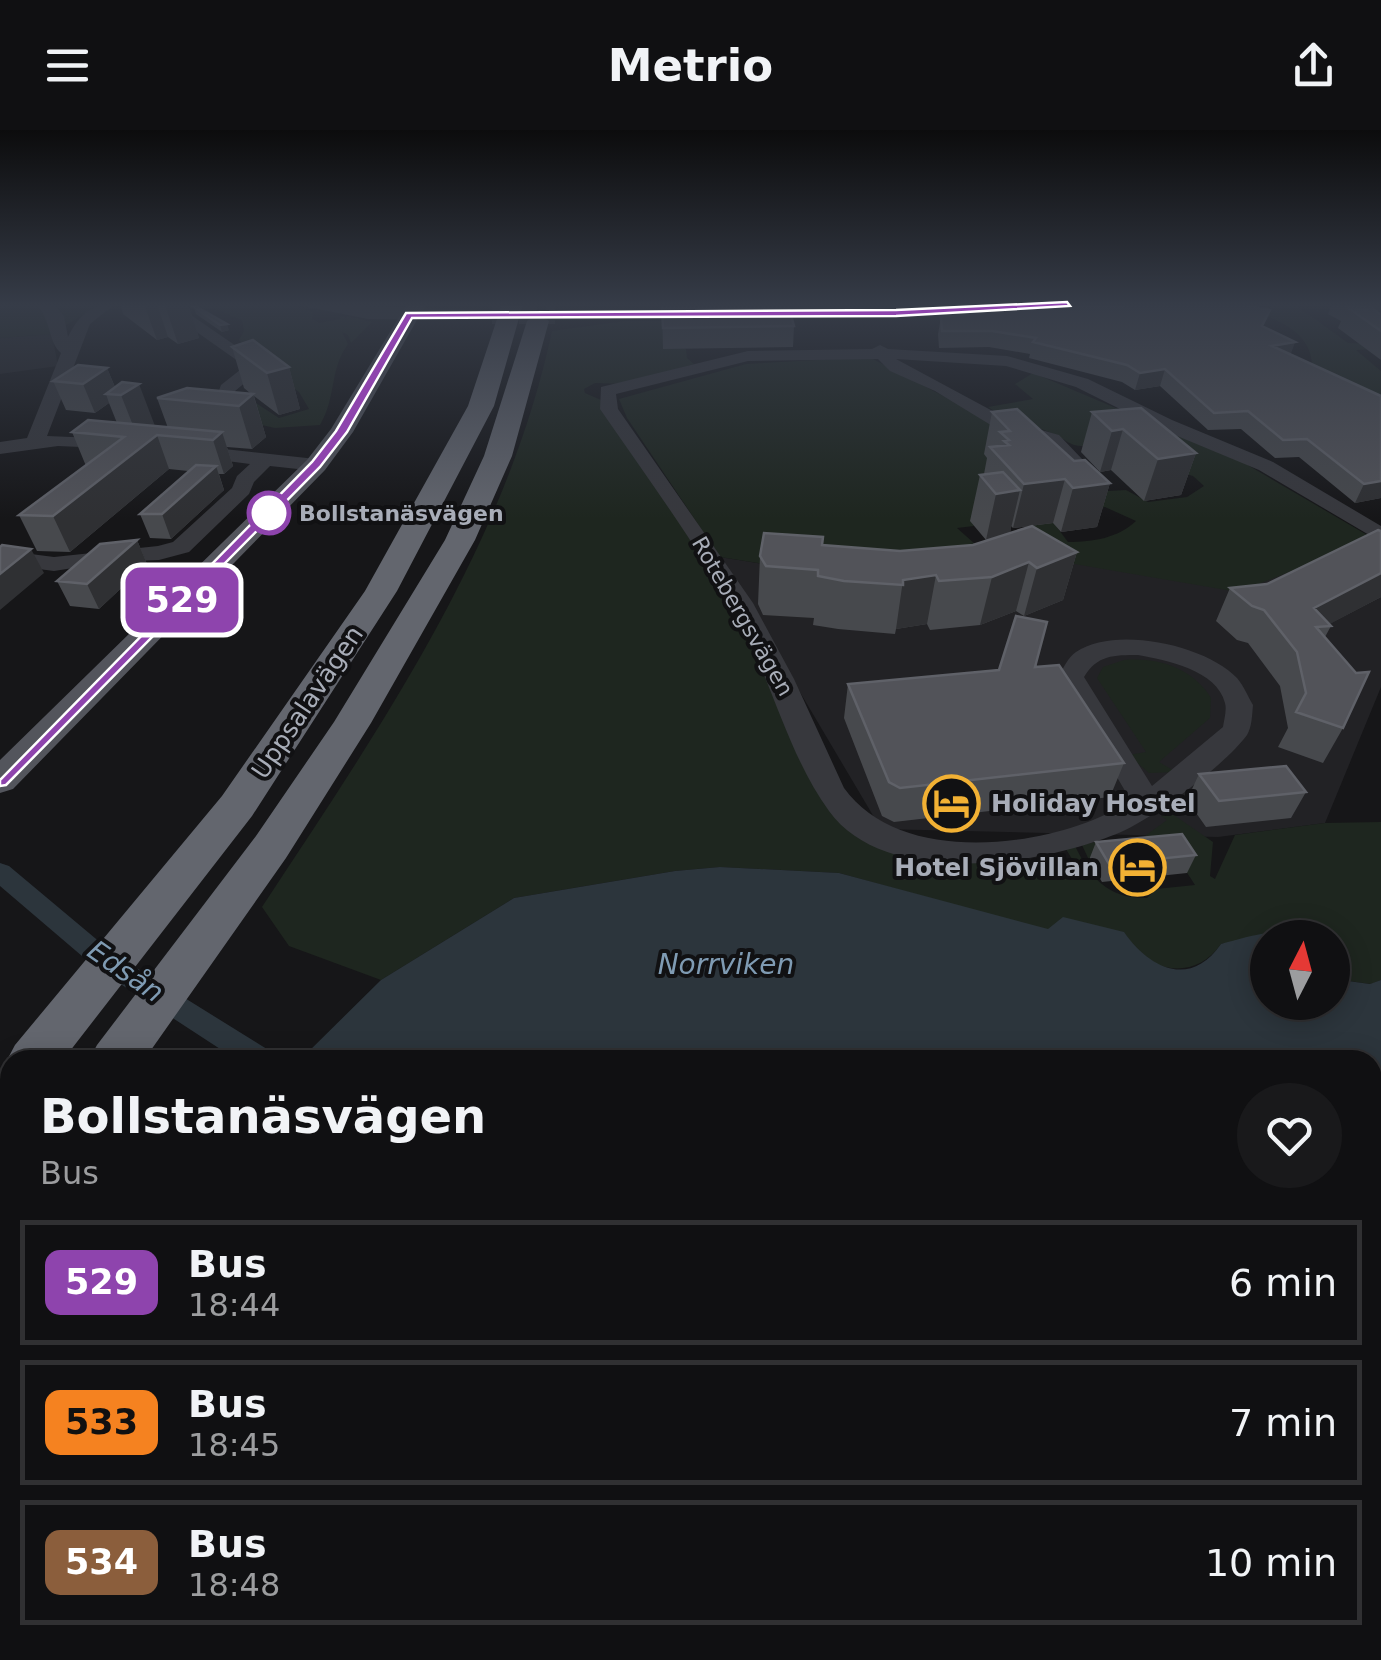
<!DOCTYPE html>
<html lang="en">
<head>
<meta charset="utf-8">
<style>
	body { margin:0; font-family:"DejaVu Sans",sans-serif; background:#19191b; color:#f1f3f6; height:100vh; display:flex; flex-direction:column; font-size:38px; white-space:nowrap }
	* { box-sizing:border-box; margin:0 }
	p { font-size:32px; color:#9c9d9f }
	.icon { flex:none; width:55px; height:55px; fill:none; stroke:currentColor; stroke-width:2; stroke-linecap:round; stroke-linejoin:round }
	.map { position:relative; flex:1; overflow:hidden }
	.details { position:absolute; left:0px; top:920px; width:1382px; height:610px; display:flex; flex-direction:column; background:#101012; border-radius:30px 30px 0 0; box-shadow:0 5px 25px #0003,0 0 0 2px #303032 }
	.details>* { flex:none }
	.badge { padding:0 20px; border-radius:15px; font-size:35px; line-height:65px }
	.needle { width:65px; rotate:6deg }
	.fabs { position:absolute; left:1250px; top:790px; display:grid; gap:20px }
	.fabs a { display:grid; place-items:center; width:100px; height:100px; border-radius:50%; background:#101012; box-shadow:0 5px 25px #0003,0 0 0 2px #303032; font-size:50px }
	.map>.badge { position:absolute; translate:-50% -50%; box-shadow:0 0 0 5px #fff }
	.round { display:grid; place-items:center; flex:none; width:105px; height:105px; border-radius:52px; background:#19191b }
	.overview { display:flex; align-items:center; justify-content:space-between; height:170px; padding:0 40px }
	h1 { font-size:48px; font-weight:600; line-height:75px }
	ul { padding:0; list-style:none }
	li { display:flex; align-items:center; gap:30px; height:125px; margin:0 20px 15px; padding:0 20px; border:5px solid #303032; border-radius:0px }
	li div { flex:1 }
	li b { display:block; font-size:38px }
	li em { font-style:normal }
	li .badge { min-width:110px; font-weight:700; text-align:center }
	header { display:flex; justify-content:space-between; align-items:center; height:130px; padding:0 40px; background:#101012; font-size:45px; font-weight:600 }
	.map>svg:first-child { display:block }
	.built { fill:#222225 }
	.green { fill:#1e261f }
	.water { fill:#2c353c }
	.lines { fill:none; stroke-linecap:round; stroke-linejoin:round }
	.canal { fill:#2c353c; fill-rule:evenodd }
	.minor-tunnel { stroke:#333438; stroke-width:18; stroke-dasharray:18 9; stroke-linecap:butt }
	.minor { fill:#37383d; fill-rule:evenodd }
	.major { fill:#53555c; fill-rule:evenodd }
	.highway { fill:#63666e; fill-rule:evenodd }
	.wall { fill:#47494d }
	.shaded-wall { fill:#2f3033 }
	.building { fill:#525359; stroke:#5f6168; stroke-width:2.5 }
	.line { fill:#8e44ad; stroke:#fff; stroke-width:2.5 }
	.stop-dot { fill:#fff; stroke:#8e44ad; stroke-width:5 }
	.labels { text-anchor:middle; stroke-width:8; stroke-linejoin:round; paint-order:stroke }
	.far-stop-label { font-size:22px; font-weight:bold; fill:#a8adb8; stroke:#111113; text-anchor:start }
	.far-street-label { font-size:22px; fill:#a8adb8; stroke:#111113 }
	.street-label { font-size:25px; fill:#a8adb8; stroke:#111113 }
	.poi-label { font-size:25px; font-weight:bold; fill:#a8adb8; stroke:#111113; text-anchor:start }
	.water-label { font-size:28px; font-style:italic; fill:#7f9bb3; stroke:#111113 }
</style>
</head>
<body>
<header><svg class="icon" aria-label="menu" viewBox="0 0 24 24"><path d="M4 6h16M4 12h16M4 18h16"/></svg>Metrio<svg class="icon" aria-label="share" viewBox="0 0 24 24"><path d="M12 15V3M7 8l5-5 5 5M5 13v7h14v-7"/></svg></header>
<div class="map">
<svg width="1381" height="1530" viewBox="0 0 1381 1530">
	<rect width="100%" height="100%" fill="#161618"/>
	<path class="built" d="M52 204 58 236 0 244V208Z
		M1374 409 1381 414V557L1325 693 1218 707 881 699 720 427 852 448Z"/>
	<path class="green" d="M0 174H100L52 204 0 208Z
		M171 174H288L313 182 312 189 320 193 340 189V186L346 187 345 191 347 186 372 192 351 213 348 205 342 202 348 214C329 240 337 266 320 295L275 298 249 292 248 268 279 288 309 279 299 262 266 239 239 210 244 201 242 190 218 180Z
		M1273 174H1294L1348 213 1376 214 1381 219 1356 220 1381 241V275L1312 241C1314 209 1290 195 1264 185Z
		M625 191H686L663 218 686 219 687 228 694 234 624 254 595 253 584 259 585 263 601 270 739 486 838 686 975 729 986 742 1072 729 1064 716H1075C1091 748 1108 769 1147 768L1156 759 1195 755 1173 721 1089 730 1082 715 1099 711 1110 721 1141 709 1167 690 1161 686 1168 681 1213 712 1210 746 1215 749 1235 705 1325 693 1381 692V850L1371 854 1333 849 1332 808 1287 801 1221 814C1201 843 1168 845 1140 826L839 743 720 737 675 741 514 768 381 850 289 816 262 777C381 596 506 416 552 201Z
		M869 227 1004 298 971 391 974 396 957 398 975 414 1028 404 1034 397 1026 385 1053 392 1068 412C1093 412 1118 408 1136 391L1105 377 1091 380 1090 362 1126 360 1148 372 1187 367 1204 356 1193 346 1086 316C1068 317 1066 308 1049 302 1026 292 1011 293 988 277L1033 269 1015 254 1033 243 1239 330 1374 409 1238 462 1022 425 852 448 720 427 627 288 619 269 746 234Z
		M1124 530C1158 527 1193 538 1211 568L1210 588 1159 632 1176 642 1149 643 1128 625 1146 622 1097 548 1103 537Z
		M10 1137V1520H436L439 1530H0V1151Z"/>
	<path class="water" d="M720 737 839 743 1048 799 1063 787 1124 802C1149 838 1190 859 1221 814 1251 806 1289 794 1319 807L1268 808V872H1332L1333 849 1370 854 1381 850V1530H439L436 1520H1372V930H300L381 850 514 768 675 741Z"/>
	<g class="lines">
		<path class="canal" d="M0 733 9 736 114 824 270 921 274 930H237L96 838 0 756Z"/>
		<path class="minor-tunnel" d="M492 185H555"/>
		<path class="minor" d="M37 174H53L64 186 68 207C79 185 91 174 115 174L90 194 47 306 120 309 130 315 127 319 58 316 0 324V312L27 308 61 223C48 212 52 193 37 174Z
			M157 174H175L265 236 235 261 227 287 203 297 194 291 212 280 221 255 245 236Z
			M293 174 492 180 500 185 492 190 368 189Z
			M1074 174 1067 179 895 188 555 190 547 185 555 180Z
			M1368 174H1381V181L1367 184 1381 197V210L1347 182Z
			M880 215 888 219 1007 226 1088 249 1172 290 1273 332 1381 396V412L1259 340 1158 298 1076 257 1006 236 896 229 1013 292 1059 305 1107 355 1104 359C1073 366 1038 361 1056 322L1039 310 994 297 935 261 890 241 878 229 748 231 616 264 618 279 753 473 794 549 844 658C902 739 1056 718 1131 671L1058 547C1063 539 1068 527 1076 522 1115 495 1206 515 1237 548 1244 556 1248 567 1253 575 1252 585 1252 597 1247 605 1225 635 1155 687 1121 702 1044 735 886 760 829 681 789 626 773 555 741 495 700 419 649 350 600 279L601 257 748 221 872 219ZM1070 335 1082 349 1069 344ZM1138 525C1166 530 1217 540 1225 573 1227 580 1224 590 1223 597L1152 656 1084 547C1097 525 1114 525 1138 525Z
			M188 315 316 329 326 335 316 341 270 336 254 352 249 364 189 422 159 430 111 432 54 441 0 434V420L54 427 158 416 173 412 232 358 237 346 250 334 181 325 178 321Z"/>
		<path class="major" d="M407 174H426L353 302 325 340 13 659 0 663V630L307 330 331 299Z"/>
		<path class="highway" d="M502 174H523L494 276 397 461 252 686 63 930H10V936L7 930 15 915 222 666 365 461 468 276Z
			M538 184 549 191 512 326 475 410 371 593 286 728 144 930H89L97 915 256 706 334 592 445 410 484 326 527 191Z
			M10 936V991L0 994V940Z
			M10 1039V1101L0 1105V1043Z"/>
	</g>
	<path class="wall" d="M120 174H188L199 208 178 214 168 207 157 210 123 184Z
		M1112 174H1242L1264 197 1295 212 1290 224 1381 266V368L1355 373 1299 327 1275 328 1241 299 1208 300 1160 256 1135 260 1122 252 1029 228 1030 224 989 217 939 218 938 204 941 187 1111 177Z
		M1332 174H1367L1379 184 1381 180V230L1338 198 1341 191 1328 184Z
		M194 177 229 200 222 202 196 184Z
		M662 178 794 196 793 217 663 219Z
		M232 217 289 237 300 279 279 285 254 266 266 307 252 319 227 317 233 336 224 344H219L224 360 171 409 150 408 140 384 188 341 169 339 70 422 37 421 19 385 86 336 72 302 117 293 109 273 95 283 66 280 53 251 107 238 115 257 155 296 168 298 157 268 250 263 244 258Z
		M992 282 1110 353 1097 397 1061 402 1053 393 1013 398 1011 396 1010 403 1077 422 1063 470 1024 486 1016 481 980 495 930 500 927 494 896 499 895 504 838 499 813 495 814 488 763 485 758 474 760 426 823 415 900 421 973 415 986 410 970 391 980 345 984 344 987 328 984 324Z
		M1092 282 1196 323 1181 365 1144 371 1111 340 1100 342 1081 322Z
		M137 410 147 434 99 479 70 476 57 451Z
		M1230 458 1381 467 1329 494 1331 496 1325 507 1343 598 1323 633 1278 617 1288 598 1280 556 1248 513 1237 510 1216 491Z
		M1035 537 1124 633 1110 667 894 692 882 686 844 588 848 554Z
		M1199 644 1306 662 1291 688 1206 697 1187 670Z
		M1096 712 1196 725 1187 743 1102 752 1089 730Z"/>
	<path class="shaded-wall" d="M144 174H157L168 207 157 210Z
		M188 174 199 208 178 214 165 175Z
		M227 194 229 200 222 202 220 195Z
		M1295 212 1289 229 1272 216Z
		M289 237 300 279 279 285 267 243Z
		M107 238 118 265 106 264 109 273 95 283 83 254Z
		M1165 239 1160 256 1135 260 1140 243Z
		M139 254 155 296 138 308 121 265Z
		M253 264 266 307 252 319 239 276Z
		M1123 299 1111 340 1100 342 1112 301Z
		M222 302 233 336 224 344 213 310Z
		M157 305 169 339 70 422 53 386Z
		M1196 323 1181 365 1144 371 1158 329Z
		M216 336 224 360 171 409 162 384Z
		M1065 349 1053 393 1013 398 1024 354Z
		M1381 351V368L1355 373 1364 354Z
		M1110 353 1097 397 1061 402 1073 358Z
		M1020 360 1009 407 986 410 996 364Z
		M137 410 147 434 99 479 87 454Z
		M31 419 44 443 0 480V444Z
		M1077 422 1063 470 1024 486 1037 438Z
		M1029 432 1016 481 980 495 992 447Z
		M1381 443V467L1326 496 1314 478Z
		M936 445 927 494 896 499 903 450Z"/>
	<path class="building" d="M1118 174H1240L1270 180 1262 196 1295 212 1272 216 1381 266V351L1364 354 1307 309 1283 310 1248 281 1214 283 1165 239 1140 243 1127 235 1033 212 1036 208 992 201H942L941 187 1045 177H1122Z
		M1357 174H1367L1381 185V201L1347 177 1368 180Z
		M194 177H197L227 194 220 195Z
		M662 178H789L794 196 663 198Z
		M253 210 289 237 267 243 232 217Z
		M78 235 107 238 83 254 53 251Z
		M122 252 139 254 121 265 106 264Z
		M187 258 253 264 239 276 157 268Z
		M1141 278 1196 323 1158 329 1123 299 1112 301 1092 282Z
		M1017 279 1074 331 1085 330 1110 353 1073 358 1065 349 1024 354 990 317 1009 315 1004 311 1009 310 1000 302 1010 301 992 282Z
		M88 290 222 302 213 310 157 305 53 386 19 385 124 307 72 302Z
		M196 335 216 336 162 384H140Z
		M1003 342 1020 360 996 364 980 345Z
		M1032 396 1077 422 1037 438 1029 432 992 447 939 451 936 445 903 450V455L844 451 818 446V440L766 436 760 426 764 403 823 407 822 415 900 421 973 415Z
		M1378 400 1381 401V443L1314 478 1331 496 1316 497 1356 543 1369 542 1343 598 1296 582 1306 563 1297 522 1264 480 1252 476 1230 458 1267 454Z
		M137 410 87 454 57 451 100 414Z
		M2 415 31 419 0 444V417Z
		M1016 486 1047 492 1035 537 1059 535 1124 633 900 658 889 652 848 554 999 540Z
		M1286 636 1306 662 1219 671 1199 644Z
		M1182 704 1196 725 1109 734 1096 712Z"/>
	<linearGradient id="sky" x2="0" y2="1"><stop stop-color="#0c0c0d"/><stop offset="0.45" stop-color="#363c48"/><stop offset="1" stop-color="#363c48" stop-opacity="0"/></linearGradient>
	<rect width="1381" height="389" fill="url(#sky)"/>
	<path class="line" d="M1067 172 1070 176 896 186 412 188 347 302 320 337 6 655 0 656V650L312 332 336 301 406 183 896 180Z"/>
	<defs>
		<symbol id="hotel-ring" viewBox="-11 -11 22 22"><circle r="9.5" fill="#111113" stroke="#f2b134" stroke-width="1.5"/><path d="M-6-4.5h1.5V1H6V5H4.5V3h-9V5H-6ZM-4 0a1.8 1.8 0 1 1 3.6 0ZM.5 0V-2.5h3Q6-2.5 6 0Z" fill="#f2b134"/></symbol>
	</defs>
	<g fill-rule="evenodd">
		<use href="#hotel-ring" x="920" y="642" width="63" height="63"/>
		<use href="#hotel-ring" x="1106" y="706" width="63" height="63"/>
	</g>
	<circle class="stop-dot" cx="269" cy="383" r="20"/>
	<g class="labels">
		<g class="far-stop-label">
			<text x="299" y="391">Bollstanäsvägen</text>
		</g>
		<g class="far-street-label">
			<text transform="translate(743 486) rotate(60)" y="8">Rotebergsvägen</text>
		</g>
		<g class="street-label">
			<text transform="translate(307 572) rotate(-56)" y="9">Uppsalavägen</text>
		</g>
		<g class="poi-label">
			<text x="991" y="682">Holiday Hostel</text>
			<text x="1099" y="746" text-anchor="end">Hotel Sjövillan</text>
		</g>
		<g class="water-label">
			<text x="726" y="844">Norrviken</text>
			<text transform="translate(126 841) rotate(35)" y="10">Edsån</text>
		</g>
	</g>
</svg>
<div class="fabs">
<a><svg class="needle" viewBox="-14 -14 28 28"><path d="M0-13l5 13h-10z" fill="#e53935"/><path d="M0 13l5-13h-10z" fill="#9c9d9f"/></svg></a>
</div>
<b class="badge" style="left:182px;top:470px;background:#8e44ad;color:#fff">529</b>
<section class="details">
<div class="overview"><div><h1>Bollstanäsvägen</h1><p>Bus</p></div><a class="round"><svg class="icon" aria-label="heart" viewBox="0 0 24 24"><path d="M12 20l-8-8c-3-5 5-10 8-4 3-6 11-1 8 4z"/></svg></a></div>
<ul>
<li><span class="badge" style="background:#8e44ad;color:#fff">529</span><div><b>Bus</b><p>18:44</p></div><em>6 min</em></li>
<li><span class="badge" style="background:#f58220;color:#111">533</span><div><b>Bus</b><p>18:45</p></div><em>7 min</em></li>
<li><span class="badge" style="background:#8b5e3c;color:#fff">534</span><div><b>Bus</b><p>18:48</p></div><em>10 min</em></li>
</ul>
</section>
</div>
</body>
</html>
